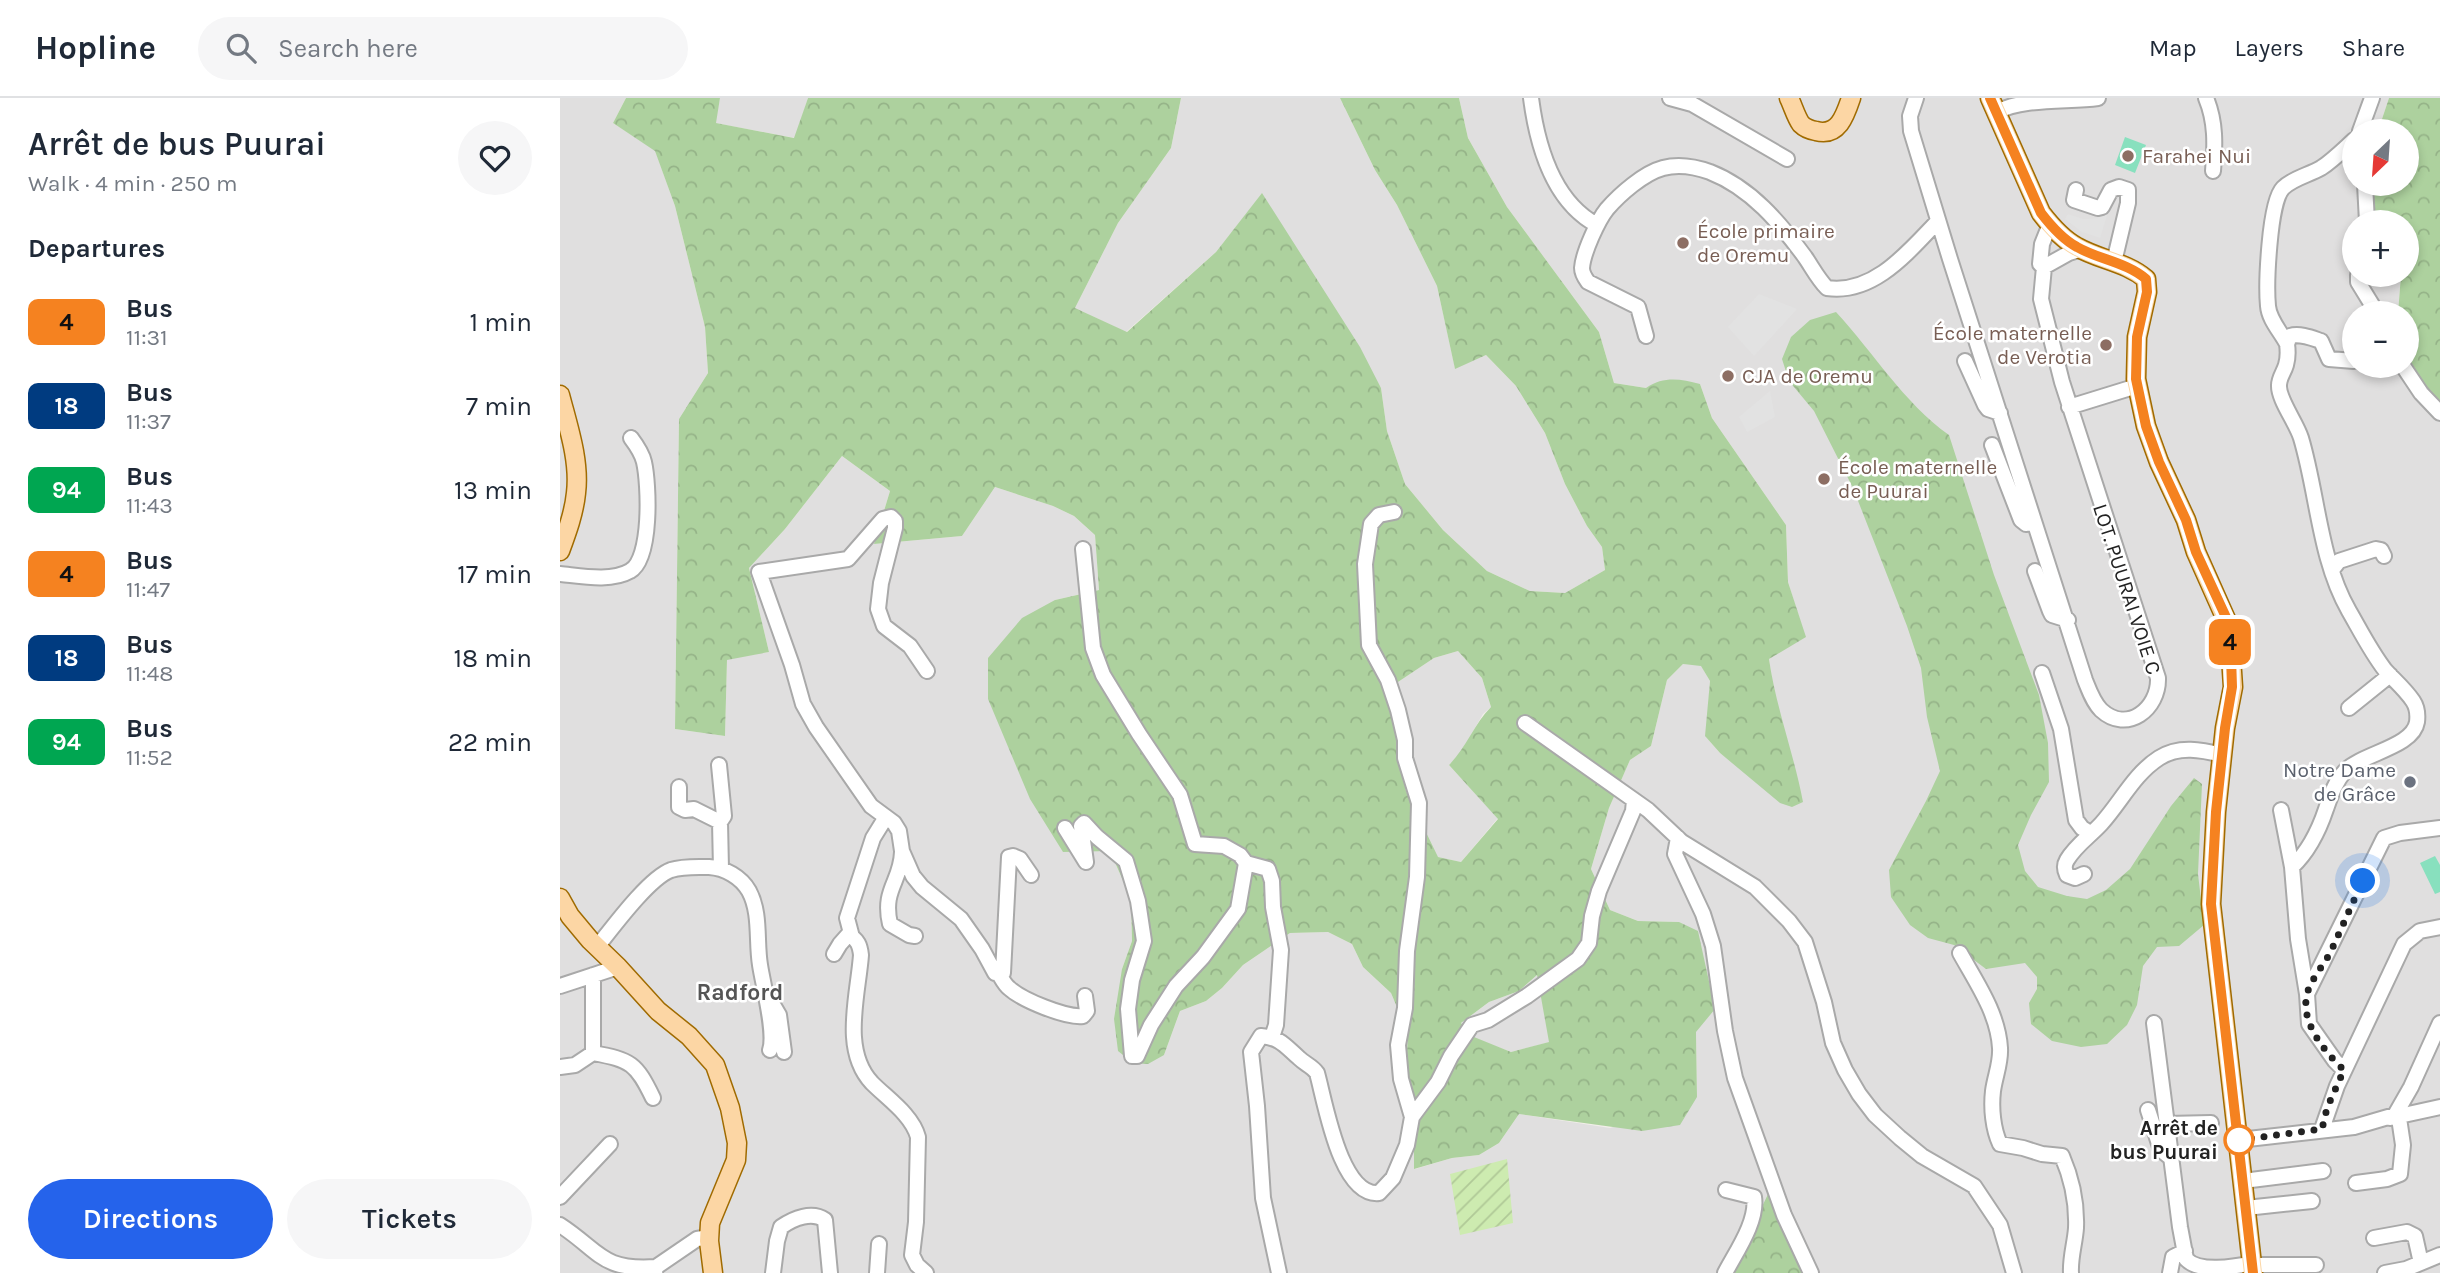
<!DOCTYPE html>
<html lang="en">
<head>
<meta charset="utf-8">
<style>
	body { margin:0; font-family:Karla,sans-serif; background:#f6f6f7; color:#1f2937; height:100vh; display:flex; flex-direction:column; font-size:26px; white-space:nowrap }
	* { box-sizing:border-box; margin:0 }
	p { font-size:23px; color:#747a83 }
	.icon { flex:none; width:38px; height:38px; fill:none; stroke:currentColor; stroke-width:2; stroke-linecap:round; stroke-linejoin:round }
	.map { position:relative; flex:1; overflow:hidden }
	.details { display:flex; flex-direction:column; background:#fff; width:560px }
	.details>* { flex:none }
	.badge { padding:0 14px; border-radius:10px; font-size:24px; line-height:46px }
	.needle { width:46px; rotate:205deg }
	.buttons { position:absolute; left:1782px; top:21px; display:grid; gap:14px }
	.buttons a { display:grid; place-items:center; width:77px; height:77px; border-radius:50%; background:#fff; box-shadow:0 4px 10px #0003; font-size:35px }
	.you { position:absolute; width:35px; height:35px; margin:-18px; border:5px solid #fff; border-radius:50%; background:#1a73e8; box-shadow:0 0 0 10px #1a73e833 }
	.map>.badge { position:absolute; translate:-50% -50%; box-shadow:0 0 0 4px #fff }
	h2 { padding:0 28px; font-size:26px; line-height:63px }
	.round { display:grid; place-items:center; flex:none; width:74px; height:74px; border-radius:37px; background:#f6f6f7 }
	.summary { display:flex; align-items:center; justify-content:space-between; height:119px; padding:0 28px }
	h1 { font-size:33px; font-weight:600; line-height:52px }
	.cta { display:flex; gap:14px; margin-top:auto; padding:14px 28px }
	.cta a { flex:1; height:80px; border-radius:42px; background:#2563eb; color:#fff; font-size:28px; font-weight:600; line-height:80px; text-align:center }
	.cta a+a { background:#f6f6f7; color:#1f2937 }
	ul { padding:0; list-style:none }
	li { display:flex; align-items:center; gap:21px; height:84px; padding:0 28px }
	li div { flex:1 }
	li b { display:block; font-size:26px }
	li em { font-style:normal }
	li .badge { min-width:77px; font-weight:700; text-align:center }
	header { display:flex; align-items:center; gap:42px; box-sizing:border-box; height:98px; padding:0 35px; background:#fff; border-bottom:2px solid #e0e1e3 }
	header strong { font-size:33px }
	nav { display:flex; gap:38px; margin-inline-start:auto; font-size:24px }
	.search { width:490px; height:63px; background:#f6f6f7; display:flex; align-items:center; gap:18px; box-sizing:border-box; padding:0 24px; border-radius:38px; color:#747a83; font-size:26px }
	main { display:flex; flex:1; min-height:0 }
	.map>svg:first-child { display:block }
	.residential { fill:#e0dfdf }
	.forest { fill:url(#forest-crowns); fill-rule:evenodd }
	.garden { fill:url(#garden-furrows) }
	.pitch { fill:#88e0be }
	.parking { fill:#e2e2e2 }
	.lines { fill:none; stroke-linecap:round; stroke-linejoin:round }
	.minor-casing { stroke:#a9a9a9; stroke-width:18 }
	.major-casing { stroke:#a06b00; stroke-width:21 }
	.minor { stroke:#fff; stroke-width:14 }
	.major { stroke:#fcd6a4; stroke-width:18 }
	.line-casing { stroke:#fff; stroke-width:16 }
	.line { stroke:#f58220; stroke-width:10 }
	.walk { stroke:#222; stroke-width:7; stroke-dasharray:0 12.6 }
	.education-dot { fill:#8d6e63; stroke:#fff; stroke-width:2.5 }
	.worship-dot { fill:#6b7280; stroke:#fff; stroke-width:2.5 }
	.stop-dot { fill:#fff; stroke:#f58220; stroke-width:3.5 }
	.labels { text-anchor:middle; stroke-width:5; stroke-linejoin:round; paint-order:stroke }
	.education-label { font-size:21px; fill:#785e54; stroke:#fff; text-anchor:start }
	.street-label { font-size:21px; fill:#222; stroke:#fff }
	.worship-label { font-size:21px; fill:#5b616d; stroke:#fff; text-anchor:end }
	.stop-label { font-size:21px; font-weight:bold; fill:#222; stroke:#fff; text-anchor:end }
	.neighbourhood-label { font-size:23px; font-weight:bold; fill:#555; stroke:#fff }
</style>
</head>
<body>
<header>
<strong>Hopline</strong>
<div class="search"><svg class="icon" aria-label="search" viewBox="0 0 24 24"><circle cx="10" cy="10" r="6"/><path d="M15 15l6 6"/></svg>Search here</div>
<nav><a>Map</a><a>Layers</a><a>Share</a></nav>
</header>
<main>
<section class="details">
<div class="summary"><div><h1>Arrêt de bus Puurai</h1><p>Walk · 4 min · 250 m</p></div><a class="round"><svg class="icon" aria-label="heart" viewBox="0 0 24 24"><path d="M12 20l-8-8c-3-5 5-10 8-4 3-6 11-1 8 4z"/></svg></a></div>
<h2>Departures</h2>
<ul>
<li><span class="badge" style="background:#f58220;color:#111">4</span><div><b>Bus</b><p>11:31</p></div><em>1 min</em></li>
<li><span class="badge" style="background:#003b80;color:#fff">18</span><div><b>Bus</b><p>11:37</p></div><em>7 min</em></li>
<li><span class="badge" style="background:#00a651;color:#fff">94</span><div><b>Bus</b><p>11:43</p></div><em>13 min</em></li>
<li><span class="badge" style="background:#f58220;color:#111">4</span><div><b>Bus</b><p>11:47</p></div><em>17 min</em></li>
<li><span class="badge" style="background:#003b80;color:#fff">18</span><div><b>Bus</b><p>11:48</p></div><em>18 min</em></li>
<li><span class="badge" style="background:#00a651;color:#fff">94</span><div><b>Bus</b><p>11:52</p></div><em>22 min</em></li>
</ul>
<div class="cta"><a>Directions</a><a>Tickets</a></div>
</section>
<div class="map">
<svg width="1880" height="1175" viewBox="0 0 1880 1175">
	<defs>
		<pattern id="forest-crowns" width="20" height="18" patternUnits="userSpaceOnUse" patternTransform="scale(1.75)"><rect width="20" height="18" fill="#add19e"/><path d="M2 6a3 3 0 1 1 6 0M12 15a3 3 0 1 1 6 0" fill="none" stroke="#95b388"/></pattern>
		<pattern id="garden-furrows" width="10" height="10" patternUnits="userSpaceOnUse" patternTransform="scale(1.75)"><rect width="10" height="10" fill="#cdebb0"/><path d="M-1 1l2-2M0 10L10 0M9 11l2-2" fill="none" stroke="#b0c997"/></pattern>
	</defs>
	<rect width="100%" height="100%" fill="#f2efe9"/>
	<path class="residential" d="M0 0H66L53 25 95 52 115 108 145 229 148 275 119 321 115 631 165 638 167 561 209 554 189 470 225 431 282 358 330 393 314 446 402 438 435 389 493 408 514 418 535 437 539 492 495 502 550 753 571 801 572 843 562 871 604 957 620 913 646 903 662 890 683 867 730 835 768 834 792 846 803 869 831 895 848 935 846 970 854 1005 855 1071 892 1060 919 1057 939 1045 959 1016 1050 1030 1137 999 1136 934 1119 824 1078 823 1050 812 1031 771 1049 710 1070 662 1091 648 1107 582 1123 566 1141 567 1150 583 1146 639 1160 655 1182 672 1214 595 1209 561 1245 538 1228 484 1226 427 1152 320 1140 286 1086 290 1054 285 1039 234 947 109 908 40 899 0H1829L1818 33H1794V86H1812L1814 124H1794V177H1841L1838 215H1794V268H1846V256L1871 297 1880 306V1175H0Z
		M160 0H248L235 40 155 25Z
		M621 0H780L815 72 837 107 877 188 895 270 926 257 956 288 985 335 1005 386 1027 428 1042 449 1045 472 1005 495 970 493 927 473 883 432 845 386 827 333 821 290 702 96 656 154 566 234 515 210 558 125 611 50Z
		M898 553 922 580 931 609 923 616 900 656 889 667 938 720 901 764 877 759 846 693 837 652 835 627 826 592 874 560Z
		M977 877 990 944 951 954 914 940 901 925 929 904 959 893Z"/>
	<path class="forest" d="M66 0H160L156 25 234 40 248 0H621L611 50 558 125 515 210 567 234 656 154 702 95 800 249 821 290 827 333 845 386 883 432 927 473 970 493 1005 495 1045 472 1042 449 1027 428 1005 386 985 335 956 288 926 257 895 271 877 188 837 107 815 72 780 0H899L908 40 947 109 1039 234 1054 285 1086 290C1104 278 1120 281 1140 286L1152 320 1226 427 1228 484 1246 539 1209 561C1216 610 1234 656 1243 704L1232 709 1220 705 1160 655 1145 638 1150 583 1141 568 1123 566 1107 582 1091 648 1070 662 1049 710 1031 771 1050 812 1078 823 1119 824 1138 833 1155 911 1136 934 1137 999 1120 1027 1082 1033 959 1016 939 1045 919 1057 892 1060 854 1071V1005L846 970 848 935 831 895 803 869 792 846 768 834 730 835 683 867 662 890 646 903 620 913 604 957 588 966 573 965 558 953 554 921 562 871 572 843 571 801 550 753 503 754 470 701 428 601V560L462 520 495 502 539 492 535 437 514 418 493 408 435 389 402 438 314 446 330 393 282 358 225 431 189 470 209 554 167 562 165 638 115 631 119 321 148 275 145 229 115 108 95 53 53 25ZM898 553 922 580 931 609C914 626 906 650 889 667L938 721 901 764 878 759 846 693 837 652 835 627 826 592 874 560ZM977 877 989 944 951 954 914 939 901 925 929 904 959 893Z
		M1829 0H1880V306L1871 297 1846 256V215H1838L1841 177H1846V124H1814L1812 86H1846V33H1818Z
		M1276 214C1314 255 1343 304 1389 337L1434 477 1479 597 1488 645 1489 684 1471 717 1458 747 1465 773 1478 789 1507 798 1527 801 1546 792 1570 771 1611 708 1634 680 1642 686 1638 776 1644 827 1619 848 1597 849 1583 868 1577 907 1567 927 1547 946 1521 949 1492 943 1471 926 1469 905 1477 891V879L1465 865 1426 871 1394 847 1368 840 1350 827 1331 799 1329 772 1366 703 1380 673 1367 619 1361 570 1347 528 1293 390 1254 313 1229 283 1222 261 1231 239 1250 222Z
		M1211 1090 1245 1175H1170Z"/>
	<path class="garden" d="M947 1061 953 1125 900 1137 890 1076Z"/>
	<path class="pitch" d="M1565 39 1586 47 1575 75 1555 67Z
		M1875 758 1880 767V794L1875 796 1860 765Z"/>
	<path class="parking" d="M1543 113 1548 114 1540 140 1522 134 1505 121 1508 116 1523 121 1538 120Z
		M1199 196 1237 211 1194 258 1168 229Z
		M1210 293 1215 319 1187 334 1179 319Z"/>
	<g class="lines">
		<defs>
			<path id="minor" d="M971 0C977 46 992 103 1037 127
				M1110 0 1132 6 1227 61
				M1356 0 1350 18 1351 33 1390 161 1525 582C1529 592 1533 604 1541 612 1567 636 1599 611 1598 580L1502 284 1481 201 1484 169 1480 166 1482 146 1490 126
				M1646 0C1656 24 1655 47 1653 73
				M1437 14C1462 0 1508 4 1538 0
				M1800 33 1812 0
				M1794 42C1784 51 1772 63 1761 70 1749 77 1733 80 1723 90 1709 104 1706 187 1708 208 1709 222 1721 234 1727 246L1730 238C1740 235 1752 240 1761 243L1769 261 1794 263
				M1805 86 1807 124
				M1516 92 1514 102 1538 110 1542 109 1551 92 1559 89 1568 92V105L1554 164
				M1484 169 1509 155 1522 151
				M1798 177V184L1817 215
				M1086 238 1078 209 1028 184C1025 180 1022 175 1022 170 1023 155 1038 122 1047 111 1060 96 1084 75 1103 70 1118 66 1136 69 1150 74 1191 90 1220 125 1245 159 1252 169 1258 181 1267 190 1314 197 1349 153 1378 123
				M1727 246C1728 253 1728 260 1726 267 1724 274 1719 280 1719 287 1718 301 1736 324 1741 340 1758 397 1759 460 1789 513 1800 532 1811 554 1825 572 1834 582 1845 591 1853 603 1857 609 1858 616 1857 624 1853 649 1803 655 1785 673 1775 684 1771 697 1766 711 1759 732 1748 754 1732 769
				M1405 263 1425 307 1428 311 1440 315
				M1843 268 1861 295 1880 315
				M1509 309 1577 288
				M1432 347 1461 422 1466 426 1474 424
				M834 414 819 417 811 426 805 466 809 547 828 582 838 612 845 642V660L859 705 857 779 847 853 845 910 838 947 841 981 852 1019
				M523 451 533 550 543 577 579 636 620 697 635 746 664 748 680 757 686 765 708 771 712 783 713 809 721 852 716 927 712 939
				M1772 472 1779 463 1816 451 1821 452 1824 458
				M1475 473 1490 513 1492 517 1508 522
				M0 476C21 478 51 484 70 473 92 461 89 386 84 364 82 355 77 348 71 340
				M367 573 350 548 324 528 318 511 321 485 335 430V423L331 419 323 421 288 461 199 474 232 567 243 606 256 629 311 708 334 725 339 733 342 753 353 778 362 789 401 821 422 851 435 875H443L449 759 453 758 460 761 471 777
				M1482 575 1501 631 1516 722 1522 730 1530 735
				M1789 610 1830 577
				M965 625 1088 712 1122 744 1195 789 1229 823 1245 844 1264 904 1273 945 1285 972 1299 996 1315 1017 1340 1040 1362 1058 1414 1088 1440 1127 1454 1175
				M159 667 164 718 160 724
				M119 689V709L125 712 134 711 160 724 161 771
				M1721 712 1732 769 1738 841 1747 896 1749 926 1775 963 1784 972
				M505 730 526 764 521 728 524 725 537 739 566 763 578 803 584 843 572 882 568 911 572 958H577L591 927 616 888 643 859 678 811 686 765
				M1118 740 1115 756 1143 816 1153 848 1165 933 1175 980 1224 1117 1251 1175
				M342 754C341 784 322 791 330 826L349 837 355 838
				M1524 776 1515 780 1507 777C1504 771 1504 767 1507 762 1516 747 1530 738 1541 726 1561 704 1574 676 1599 660 1619 647 1642 652 1663 657
				M292 839 287 820 313 740 326 719
				M37 849C53 829 89 780 111 772 123 768 137 769 149 769 165 770 181 779 189 793 201 815 196 843 200 867 203 887 216 935 210 952
				M1400 855C1416 884 1438 915 1440 950 1441 965 1435 978 1433 993 1431 1010 1433 1031 1440 1046L1463 1050 1482 1056 1502 1058C1512 1081 1517 1105 1516 1130 1515 1145 1510 1160 1511 1175
				M274 856 280 846 288 837C298 841 300 848 301 857 298 898 281 952 312 985 328 1001 352 1017 358 1039L356 1124 352 1157 357 1167 366 1175
				M439 876C442 881 445 887 449 890 462 902 506 920 523 918L527 913 525 898
				M33 877V955
				M0 888 58 869
				M1747 896 1824 740 1840 735 1880 730
				M209 900 219 917 224 954
				M1594 925 1620 1129 1626 1161C1639 1175 1674 1169 1692 1165
				M0 969 15 967 33 955C71 962 76 965 93 1000
				M1588 1012 1601 1052 1611 1060
				M1830 1020 1880 1009
				M1607 1026 1651 1025
				M1762 1031 1777 988 1844 846 1860 833 1880 829
				M1679 1042 1794 1029 1835 1017 1851 989 1880 925
				M1683 1083 1763 1073
				M1796 1085 1827 1081 1840 1076 1843 1047 1839 1020
				M0 1099 50 1046
				M1686 1110 1752 1103
				M0 1127C40 1153 41 1173 96 1169
				M1814 1140 1847 1134 1855 1138 1861 1165
				M1692 1167H1756
				M95 1175 96 1169 137 1141 143 1140 149 1143
				M213 1175 217 1143 221 1129C234 1120 252 1113 265 1122L270 1175
				M317 1175 319 1146
				M719 1175 703 1100 697 1008 691 954 701 938C721 940 725 948 739 960 745 966 752 968 757 975 765 1003 780 1099 819 1095L833 1080 847 1047 852 1019 878 984 891 958 912 927 928 922 967 898 1018 861 1029 845 1032 818 1039 793 1073 713 1074 702
				M1165 1175C1176 1154 1198 1123 1194 1099L1166 1092
				M1610 1175 1613 1159 1625 1153
				M1825 1175 1846 1171 1880 1157"/>
			<path id="major" d="M1229 0C1233 8 1236 19 1241 26 1245 30 1250 32 1256 33 1278 39 1285 18 1291 0
				M1430 0 1481 115C1491 128 1502 141 1517 149 1540 162 1566 164 1586 181L1587 194 1577 239 1576 281 1586 328 1599 364 1626 422 1636 454 1669 528 1673 589 1665 630 1656 714 1651 806 1693 1175
				M0 297C8 328 20 363 16 395 14 415 7 434 0 453
				M0 800 10 818 30 842 58 869 98 913 129 938 155 967 170 1010 177 1045 176 1062 150 1125 149 1143 153 1175"/>
		</defs>
		<use href="#minor" class="minor-casing"/>
		<use href="#major" class="major-casing"/>
		<use href="#minor" class="minor"/>
		<use href="#major" class="major"/>
	</g>
	<g class="lines">
		<defs>
			<path id="line" d="M1430 0 1481 115C1491 128 1502 141 1517 149 1540 162 1566 164 1586 181L1587 194 1577 239 1576 281 1586 328 1599 364 1626 422 1636 454 1670 528 1672 589 1665 630 1656 714 1651 806 1693 1175"/>
		</defs>
		<use href="#line" class="line-casing"/>
		<use href="#line" class="line"/>
		<path class="walk" d="M1679 1042 1762 1031 1767 1010 1784 972C1765 954 1740 925 1747 896 1751 881 1764 867 1771 853 1782 829 1792 806 1803 783"/>
	</g>
	<g class="education-dot">
		<circle cx="1568" cy="58" r="7"/>
		<circle cx="1123" cy="145" r="7"/>
		<circle cx="1546" cy="247" r="7"/>
		<circle cx="1168" cy="278" r="7"/>
		<circle cx="1264" cy="381" r="7"/>
	</g>
	<circle class="worship-dot" cx="1850" cy="684" r="7"/>
	<circle class="stop-dot" cx="1679" cy="1042" r="14"/>
	<g class="labels">
		<g class="education-label">
			<text x="1582" y="65">Farahei Nui</text>
			<text x="1137" y="140">École primaire<tspan x="1137" dy="24">de Oremu</tspan></text>
			<text x="1532" y="242" text-anchor="end">École maternelle<tspan x="1532" dy="24">de Verotia</tspan></text>
			<text x="1182" y="285">CJA de Oremu</text>
			<text x="1278" y="376">École maternelle<tspan x="1278" dy="24">de Puurai</tspan></text>
		</g>
		<g class="street-label">
			<text transform="translate(1567 491) rotate(72)" y="7">LOT. PUURAI VOIE C</text>
		</g>
		<g class="worship-label">
			<text x="1836" y="679">Notre Dame<tspan x="1836" dy="24">de Grâce</tspan></text>
		</g>
		<g class="stop-label">
			<text x="1658" y="1037">Arrêt de<tspan x="1658" dy="24">bus Puurai</tspan></text>
		</g>
		<g class="neighbourhood-label">
			<text x="180" y="902">Radford</text>
		</g>
	</g>
</svg>
<div class="buttons">
<a><svg class="needle" viewBox="-14 -14 28 28"><path d="M0-13l5 13h-10z" fill="#e53935"/><path d="M0 13l5-13h-10z" fill="#747a83"/></svg></a>
<a>+</a>
<a>−</a>
</div>
<div class="you" style="left:1803px;top:783px"></div>
<b class="badge" style="left:1670px;top:544px;background:#f58220;color:#111">4</b>
</div>
</main>
</body>
</html>
